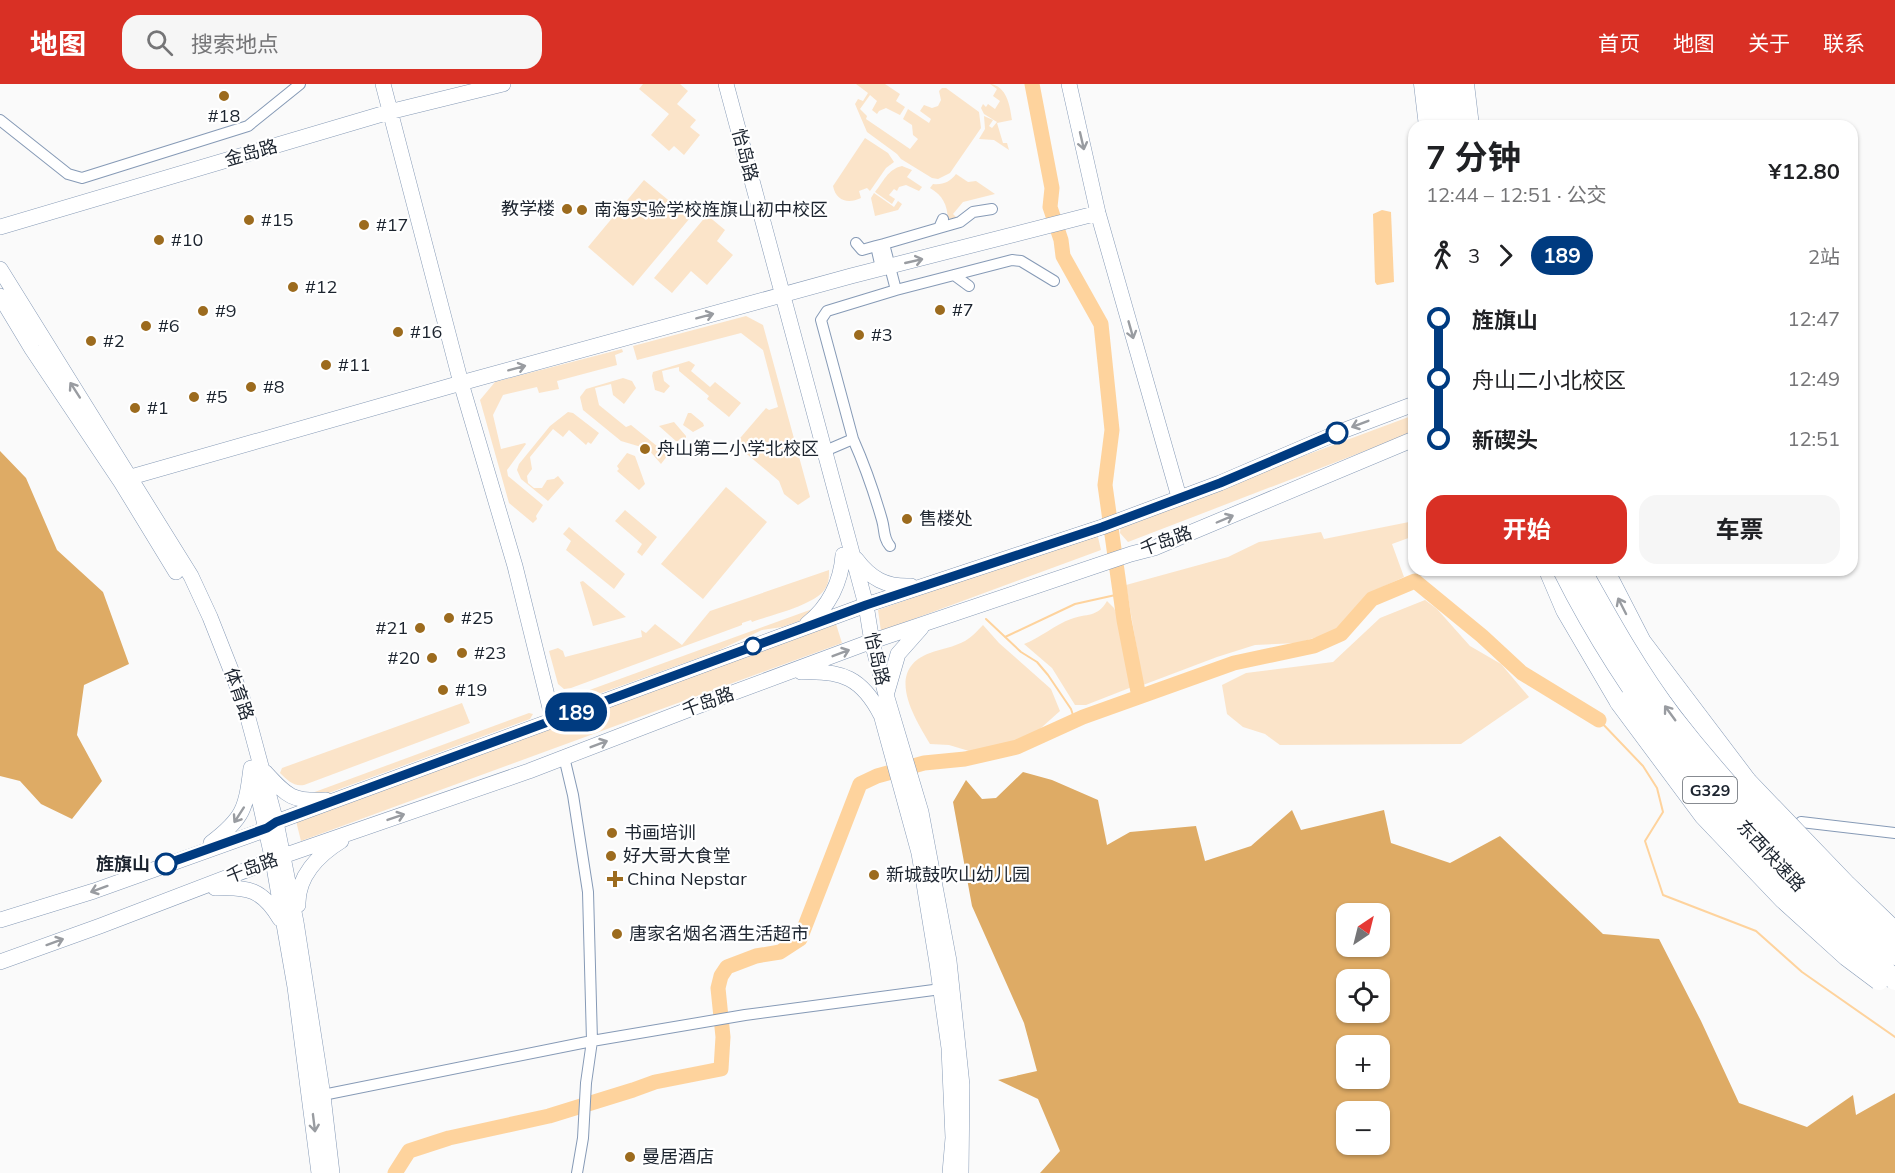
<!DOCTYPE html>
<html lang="zh">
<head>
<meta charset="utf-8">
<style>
	body { margin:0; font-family:Mulish,"Noto Sans SC",sans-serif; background:#f6f6f6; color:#202124; height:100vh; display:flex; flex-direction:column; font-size:22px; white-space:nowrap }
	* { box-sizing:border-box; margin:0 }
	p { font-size:20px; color:#757577 }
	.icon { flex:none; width:33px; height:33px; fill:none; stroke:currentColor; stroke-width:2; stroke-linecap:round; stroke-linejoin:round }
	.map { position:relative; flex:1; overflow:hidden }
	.drawer { position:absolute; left:1408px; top:36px; width:450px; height:456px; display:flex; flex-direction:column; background:#fff; border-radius:18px; box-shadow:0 2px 4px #0004 }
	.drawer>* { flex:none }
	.badge { padding:0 12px; border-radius:20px; font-size:21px; line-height:39px }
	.needle { width:39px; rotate:35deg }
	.controls { position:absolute; left:1336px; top:819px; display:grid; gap:12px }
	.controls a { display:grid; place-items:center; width:54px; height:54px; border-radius:12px; background:#fff; box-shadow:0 2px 4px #0004; font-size:30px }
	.map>.badge { position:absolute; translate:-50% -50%; box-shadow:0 0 0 3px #fff }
	.legs { display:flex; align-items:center; gap:9px; height:66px; padding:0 18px; font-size:20px }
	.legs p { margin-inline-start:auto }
	.headline { display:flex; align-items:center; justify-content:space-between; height:102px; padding:0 18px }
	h1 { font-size:33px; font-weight:700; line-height:45px }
	.cta { display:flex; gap:12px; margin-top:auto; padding:12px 18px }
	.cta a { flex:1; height:69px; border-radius:18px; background:#d93025; color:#fff; font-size:24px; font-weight:700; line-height:69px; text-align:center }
	.cta a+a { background:#f6f6f6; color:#202124 }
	ul { padding:0 18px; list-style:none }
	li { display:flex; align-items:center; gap:21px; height:60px; font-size:22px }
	li i { display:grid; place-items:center; width:9px; height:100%; margin:0 8px; background:currentColor }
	li i::after { content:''; width:15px; height:15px; margin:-8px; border:4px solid; border-radius:50%; background:#fff }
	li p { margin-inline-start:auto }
	li:first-child i { background:linear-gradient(#0000 50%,currentColor 0) }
	li:last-child i { background:linear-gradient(currentColor 50%,#0000 0) }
	header { display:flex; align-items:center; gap:36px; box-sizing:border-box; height:84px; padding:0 30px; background:#d93025; color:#fff }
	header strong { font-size:28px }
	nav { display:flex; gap:33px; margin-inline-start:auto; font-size:21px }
	.search { width:420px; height:54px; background:#f6f6f6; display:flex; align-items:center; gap:15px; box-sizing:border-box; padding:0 21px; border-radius:18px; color:#757577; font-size:22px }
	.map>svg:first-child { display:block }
	.green { fill:#fbe4c9 }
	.forest { fill:#deab65; fill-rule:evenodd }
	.water { fill:#fed39d }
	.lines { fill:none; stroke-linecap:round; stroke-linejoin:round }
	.stream { stroke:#fed39d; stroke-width:2 }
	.river { stroke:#fed39d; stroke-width:15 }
	.street-casing { stroke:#869ab6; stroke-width:12 }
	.secondary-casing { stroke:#869ab6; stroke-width:16 }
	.primary-casing { stroke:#869ab6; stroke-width:18 }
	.highway-casing { stroke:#869ab6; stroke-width:21 }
	.street { stroke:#fff; stroke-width:10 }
	.secondary { stroke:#fff; stroke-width:15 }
	.primary { stroke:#fff; stroke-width:16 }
	.highway { stroke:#fff; stroke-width:20 }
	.highway-bridge-casing { stroke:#869ab6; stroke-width:21; stroke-linecap:butt }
	.highway-bridge { stroke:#fff; stroke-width:20 }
	.oneway { stroke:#999ca1 }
	.line-1-casing { stroke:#fff; stroke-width:14 }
	.line-1 { stroke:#003b80; stroke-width:9 }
	.poi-dot { fill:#9c6b1e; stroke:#fff; stroke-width:2 }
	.stop-1-dot { fill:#fff; stroke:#003b80; stroke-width:3 }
	.labels { text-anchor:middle; stroke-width:4.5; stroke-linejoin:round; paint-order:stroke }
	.shield { fill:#fff; stroke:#60666d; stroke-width:1.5 }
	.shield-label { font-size:16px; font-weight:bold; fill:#1c242f }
	.poi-label { font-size:18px; fill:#1c242f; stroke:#fff; text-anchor:start }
	.street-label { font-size:18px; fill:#1c242f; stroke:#fff }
	.stop-label { font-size:18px; font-weight:bold; fill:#1c242f; stroke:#fff; text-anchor:end }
</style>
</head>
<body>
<header>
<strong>地图</strong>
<div class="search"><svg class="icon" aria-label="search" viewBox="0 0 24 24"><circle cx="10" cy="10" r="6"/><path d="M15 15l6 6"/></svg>搜索地点</div>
<nav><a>首页</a><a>地图</a><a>关于</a><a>联系</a></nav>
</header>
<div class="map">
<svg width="1895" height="1089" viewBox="0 0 1895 1089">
	<rect width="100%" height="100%" fill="#fafafa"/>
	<path class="green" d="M643 0H680L688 7 677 20 696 36 690 43 700 51 684 71 674 62 669 67 651 51 669 30 639 5Z
		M856 0H885L900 10 896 17 905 23 900 31 886 24 879 27 877 30 872 26 877 17 870 11 860 25 867 32 866 35 910 65 918 55 913 51 912 41 903 35 908 25 929 39 931 35 920 27 924 21 932 24 938 22 941 16 939 7 942 4H946L979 28 981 44 950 89 938 95 932 94 901 75 897 70 867 48 855 20 858 15 863 17 868 9Z
		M990 0C1007 2 1010 22 1012 36L997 39 1003 59H1007L1009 66 994 56 979 55 985 45 984 32 993 36 989 42 992 44 997 38 984 30 981 24 983 20 986 23 988 20 995 25 1000 17 993 12 997 5Z
		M865 54 888 69 894 78 886 84 870 107 867 104 859 107 861 114C848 120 836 117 833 102Z
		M902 82 912 86 907 93 922 103 919 107 906 101 899 103 897 107 894 105 889 111 895 115 892 120 875 108C883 98 888 85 902 82Z
		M956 90 968 98 976 97 995 110 963 118 953 130 957 134 948 135C947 120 943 112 930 104L933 100C943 101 950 98 956 90Z
		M644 96 690 134 633 202 588 163Z
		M874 109 894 123 898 117 902 120 898 126 875 132 871 114Z
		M707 131 725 146 717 157 733 171 707 201 691 187 672 209 654 194Z
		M746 232 763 241 810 413 798 421 784 410 779 397 735 360 766 324 769 326 778 323 763 266 741 249 637 276 633 262Z
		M622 265 623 268 615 271 617 281 557 297 559 305 539 309 537 303 503 311 493 331 501 365 525 359 526 360 507 386 508 392 543 421 536 432 537 435 533 439 509 419 480 316 495 298Z
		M689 277 695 281 691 287 710 303 715 298 741 319 729 333 707 315 709 312 679 287V283L662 287 664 297 670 302 664 309 655 306 652 292 653 288Z
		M623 294 632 297 636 304 624 320 613 311 611 300 595 304 599 321 626 343 631 341 668 371 661 380 648 365 621 357 583 326 580 313 586 305Z
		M568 328 573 329 599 349 591 360 588 358 586 361 569 346 563 353 553 345 530 373 532 385 527 392 528 399 534 404H542L547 396 554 395 558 392 564 399 548 417 521 395 517 386 519 380 550 342Z
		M688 329H691L703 339 704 342 693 348 683 341Z
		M1414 331V348L1128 458 1120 449 1121 440Z
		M674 338 686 352V358L681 354 677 358 659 342Z
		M627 369 635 372 645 400 639 406 617 387 619 385 617 382Z
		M726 403 767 438 703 515 661 480Z
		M625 426 657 453 642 472 637 468 642 460 615 437Z
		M1409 438 1414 444V452L1392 460 1404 493 1369 509 1339 546 1298 559 1255 561 1217 573 1143 601 1126 501 1228 473 1259 458 1321 448 1324 455Z
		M569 443 625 490 614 505 566 466 571 457 563 450Z
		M1097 449 1101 466 881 547 878 526Z
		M829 486C829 493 829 499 825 505 815 521 771 531 752 538L751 536 742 539V541L571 604 564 605 558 600 549 567 558 564 563 567 565 573 642 553 641 546 646 549 655 540 682 561 710 527Z
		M583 497 626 533 593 542 580 498Z
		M1425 516 1437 525 1470 562 1501 580 1529 613 1461 660 1280 661 1265 650 1243 643 1227 630 1222 601 1246 589 1333 578 1380 534Z
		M1107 517 1114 524 1118 533 1132 603 1086 621H1075L1052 584 1024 560C1040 554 1056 540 1071 535 1087 529 1097 534 1107 517Z
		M818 523 805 535 782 543 762 546 715 568 576 618 571 617 573 612Z
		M836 540 842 559 301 757 296 737Z
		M983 541 999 559 1051 605 1060 627 1032 652 998 663 969 667 949 661 930 660C914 633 884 586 930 569 941 565 954 563 965 557 972 553 978 546 983 541Z
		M462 619 470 639 304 701C294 703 287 696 280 689L282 684Z
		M529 629 533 630 530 635 326 710 312 709Z"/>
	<path class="forest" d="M0 367 26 394 57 466 103 508 129 580 84 601 77 651 102 697 72 735 41 720 20 697 0 692Z
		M1023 688 1052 696 1098 716 1107 761 1130 748 1196 742 1205 777 1251 762 1292 726 1301 746 1384 726 1391 759 1450 779 1500 752 1603 850 1659 855 1701 937 1739 1019 1807 1043 1853 1011 1856 1031 1895 1009V1089H1040L1060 1067 1038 1015 998 996 1037 987 1024 939 972 822 953 718 966 696 982 715 996 714ZM1347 830H1380V862H1347ZM1347 896H1380V928H1347ZM1347 962H1380V994H1347ZM1347 1028H1380V1060H1347Z"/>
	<path class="water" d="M1382 126 1391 128 1394 198 1377 201 1375 198 1373 130Z"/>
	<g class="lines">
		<path class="stream" d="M986 535 1021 568 1037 578 1048 591 1071 625 1075 637
			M1005 553 1075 520 1120 510
			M1599 636 1643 682 1657 704 1663 728 1645 757 1663 811 1756 847 1802 888 1895 953"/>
		<path class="river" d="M1032 0 1052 104 1050 123 1061 156 1063 172 1101 240 1112 346 1105 401 1124 536 1139 613
			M395 1089 409 1067 449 1054 549 1032 633 1006 655 998 721 985 723 953 718 904 721 892 727 883 756 872 780 868 800 855 860 700 877 692 924 679 965 675 1017 663 1083 633 1234 579 1314 562 1341 550 1372 515 1415 497 1482 552 1522 589 1599 636"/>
		<defs>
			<path id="street" d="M0 36 68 90 82 94 248 42 300 0
				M939 144 960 138 973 128 992 125
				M856 159 862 166 876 162
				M884 160 939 144 943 135
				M954 191 969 202
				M896 206 1012 176 1021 177 1054 197
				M853 355 821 236 827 227 896 206 884 160 876 162 881 184
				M825 367 853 355C865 382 874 408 882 436 885 446 883 454 890 462
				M564 673 573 711 588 808 592 957 586 999 583 1054 577 1089
				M1790 749 1801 738 1895 749
				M318 1012 592 957 745 931 941 905"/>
			<path id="secondary" d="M383 0 461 299 515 482 553 636
				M726 0 866 521 872 558 885 607 921 728 949 877 962 1001 961 1089
				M1069 0 1098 129 1179 413
				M0 143 389 28 503 0
				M0 185 191 492 210 533 244 619 276 738 296 838 323 1012 332 1089
				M0 212 32 265 121 398 176 488
				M121 398 131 393 461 299 851 192 1098 129
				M856 475C871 495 886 503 911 502
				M807 540C829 523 841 498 843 471
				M801 588C842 586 862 594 881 631
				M887 608 898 570 921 544
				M882 634 919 769 937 879 949 964 953 1054 950 1089
				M265 688C287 712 292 718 326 716
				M256 701 273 777 295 903 319 1089
				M211 759C244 734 246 724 251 684
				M215 804C248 802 263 806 280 835
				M298 821C297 793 318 771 341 757
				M0 836 94 807 267 745 276 738 866 521 1102 443 1220 399 1337 349 1414 320
				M0 878 100 842 283 772 529 687 716 615 864 560 1131 470 1154 464 1414 355"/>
			<path id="primary" d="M1453 0 1457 42"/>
			<path id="highway" d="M1424 0 1429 42
				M1441 0 1445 42
				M1464 0 1469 42
				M1549 486 1566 526 1620 618
				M1604 486 1641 558 1747 698"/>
		</defs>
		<use href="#street" class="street-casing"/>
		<use href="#secondary" class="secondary-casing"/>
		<use href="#primary" class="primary-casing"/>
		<use href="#highway" class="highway-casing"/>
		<use href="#street" class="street"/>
		<use href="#secondary" class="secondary"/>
		<use href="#primary" class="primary"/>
		<use href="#highway" class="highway"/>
		<defs>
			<path id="highway-bridge" d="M1563 486C1618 596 1695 697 1781 786 1818 824 1857 860 1895 896
				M1581 486C1609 536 1637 587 1672 633 1739 719 1816 796 1895 871
				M1620 618 1704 731 1784 815 1847 872 1879 896
				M1747 698 1845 800 1895 848"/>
		</defs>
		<use href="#highway-bridge" class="highway-bridge-casing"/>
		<use href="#highway-bridge" class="highway-bridge"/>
	</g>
	<defs><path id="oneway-shaft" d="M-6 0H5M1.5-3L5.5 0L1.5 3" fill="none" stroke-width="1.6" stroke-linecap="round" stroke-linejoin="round" transform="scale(1.5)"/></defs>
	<g class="oneway">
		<use href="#oneway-shaft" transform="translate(1082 57) rotate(77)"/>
		<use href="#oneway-shaft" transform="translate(914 177) rotate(-13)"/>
		<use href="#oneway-shaft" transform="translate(705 232) rotate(-15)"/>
		<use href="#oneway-shaft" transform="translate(1131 246) rotate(74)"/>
		<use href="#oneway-shaft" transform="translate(517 284) rotate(-15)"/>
		<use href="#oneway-shaft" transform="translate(75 306) rotate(-123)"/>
		<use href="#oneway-shaft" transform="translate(1360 340) rotate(159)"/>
		<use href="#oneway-shaft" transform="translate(1225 435) rotate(-23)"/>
		<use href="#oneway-shaft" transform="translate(1622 522) rotate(-117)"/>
		<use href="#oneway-shaft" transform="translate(841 569) rotate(-21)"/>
		<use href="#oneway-shaft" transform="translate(1670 629) rotate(-126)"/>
		<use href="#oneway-shaft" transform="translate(599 660) rotate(-21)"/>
		<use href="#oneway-shaft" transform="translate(239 731) rotate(123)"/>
		<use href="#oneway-shaft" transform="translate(396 733) rotate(-19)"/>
		<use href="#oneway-shaft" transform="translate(99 805) rotate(160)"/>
		<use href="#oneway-shaft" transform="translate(55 858) rotate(-20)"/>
		<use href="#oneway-shaft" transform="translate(314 1039) rotate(83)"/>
	</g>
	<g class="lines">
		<defs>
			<path id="line-1" d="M166 780 267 744 276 738 866 521 1102 443 1220 399 1337 349"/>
		</defs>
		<use href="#line-1" class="line-1-casing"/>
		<use href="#line-1" class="line-1"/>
	</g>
	<g class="poi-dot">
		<circle cx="224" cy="12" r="6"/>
		<circle cx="567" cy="125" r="6"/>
		<circle cx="582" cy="126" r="6"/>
		<circle cx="249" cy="136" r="6"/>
		<circle cx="364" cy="141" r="6"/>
		<circle cx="159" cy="156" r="6"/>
		<circle cx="293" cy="203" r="6"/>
		<circle cx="940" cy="226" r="6"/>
		<circle cx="203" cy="227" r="6"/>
		<circle cx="146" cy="242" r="6"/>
		<circle cx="398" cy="248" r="6"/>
		<circle cx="859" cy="251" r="6"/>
		<circle cx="91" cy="257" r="6"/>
		<circle cx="326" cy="281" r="6"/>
		<circle cx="251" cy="303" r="6"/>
		<circle cx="194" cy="313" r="6"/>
		<circle cx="135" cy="324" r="6"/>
		<circle cx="645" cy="365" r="6"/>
		<circle cx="907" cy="435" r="6"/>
		<circle cx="449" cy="534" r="6"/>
		<circle cx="420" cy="544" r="6"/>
		<circle cx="462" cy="569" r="6"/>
		<circle cx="432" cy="574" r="6"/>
		<circle cx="443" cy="606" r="6"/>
		<circle cx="612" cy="749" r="6"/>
		<circle cx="611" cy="772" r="6"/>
		<circle cx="874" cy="791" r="6"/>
		<path d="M612 786h6v6h6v6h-6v6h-6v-6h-6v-6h6z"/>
		<circle cx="617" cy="850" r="6"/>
		<circle cx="630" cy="1073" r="6"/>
	</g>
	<g class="stop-1-dot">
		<circle cx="1337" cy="349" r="10"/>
		<circle cx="753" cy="562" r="8"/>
		<circle cx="166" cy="780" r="10"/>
	</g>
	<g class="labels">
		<rect class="shield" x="1683" y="693" width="54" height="26" rx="4.5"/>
		<g class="shield-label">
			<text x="1710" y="712">G329</text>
		</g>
		<g class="poi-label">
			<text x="224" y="38" text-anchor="middle">#18</text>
			<text x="555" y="131" text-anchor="end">教学楼</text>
			<text x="594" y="132">南海实验学校旌旗山初中校区</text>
			<text x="261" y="142">#15</text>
			<text x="376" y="147">#17</text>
			<text x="171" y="162">#10</text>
			<text x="305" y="209">#12</text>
			<text x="952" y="232">#7</text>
			<text x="215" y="233">#9</text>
			<text x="158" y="248">#6</text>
			<text x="410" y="254">#16</text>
			<text x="871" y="257">#3</text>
			<text x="103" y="263">#2</text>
			<text x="338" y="287">#11</text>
			<text x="263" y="309">#8</text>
			<text x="206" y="319">#5</text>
			<text x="147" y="330">#1</text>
			<text x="657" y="371">舟山第二小学北校区</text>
			<text x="919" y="441">售楼处</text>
			<text x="461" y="540">#25</text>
			<text x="408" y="550" text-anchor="end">#21</text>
			<text x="474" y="575">#23</text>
			<text x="420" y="580" text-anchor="end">#20</text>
			<text x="455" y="612">#19</text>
			<text x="624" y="755">书画培训</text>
			<text x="623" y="778">好大哥大食堂</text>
			<text x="886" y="797">新城鼓吹山幼儿园</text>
			<text x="627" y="801">China Nepstar</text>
			<text x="629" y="856">唐家名烟名酒生活超市</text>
			<text x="642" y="1079">曼居酒店</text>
		</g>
		<g class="street-label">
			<text transform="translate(251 69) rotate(-16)" y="6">金岛路</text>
			<text transform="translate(745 71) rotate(75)" y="6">怡岛路</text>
			<text transform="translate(1166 457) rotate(-20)" y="6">千岛路</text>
			<text transform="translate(877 575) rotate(77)" y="6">怡岛路</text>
			<text transform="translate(239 610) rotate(71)" y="6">体育路</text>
			<text transform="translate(708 618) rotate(-20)" y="6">千岛路</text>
			<text transform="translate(1771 772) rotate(47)" y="6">东西快速路</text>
			<text transform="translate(252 784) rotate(-21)" y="6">千岛路</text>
		</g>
		<g class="stop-label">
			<text x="150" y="786">旌旗山</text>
		</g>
	</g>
</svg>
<div class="controls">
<a><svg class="needle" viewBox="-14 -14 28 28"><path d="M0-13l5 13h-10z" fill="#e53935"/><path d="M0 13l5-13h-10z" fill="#757577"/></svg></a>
<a><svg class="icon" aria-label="locate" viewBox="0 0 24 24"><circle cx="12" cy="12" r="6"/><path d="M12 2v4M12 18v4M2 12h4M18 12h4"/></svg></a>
<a>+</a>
<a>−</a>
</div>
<b class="badge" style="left:576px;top:628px;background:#003b80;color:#fff">189</b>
<section class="drawer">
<div class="headline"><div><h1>7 分钟</h1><p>12:44 – 12:51 · 公交</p></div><b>¥12.80</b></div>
<div class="legs"><svg class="icon" aria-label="walk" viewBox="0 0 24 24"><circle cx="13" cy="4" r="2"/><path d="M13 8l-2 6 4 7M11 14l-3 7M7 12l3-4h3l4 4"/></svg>3<svg class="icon" aria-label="forward" viewBox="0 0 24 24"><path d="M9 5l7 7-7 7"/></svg><b class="badge" style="background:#003b80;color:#fff">189</b><p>2站</p></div>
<ul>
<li><i style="color:#003b80"></i><b>旌旗山</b><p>12:47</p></li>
<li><i style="color:#003b80"></i><span>舟山二小北校区</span><p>12:49</p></li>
<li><i style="color:#003b80"></i><b>新碶头</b><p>12:51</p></li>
</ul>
<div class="cta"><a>开始</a><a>车票</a></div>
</section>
</div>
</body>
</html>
